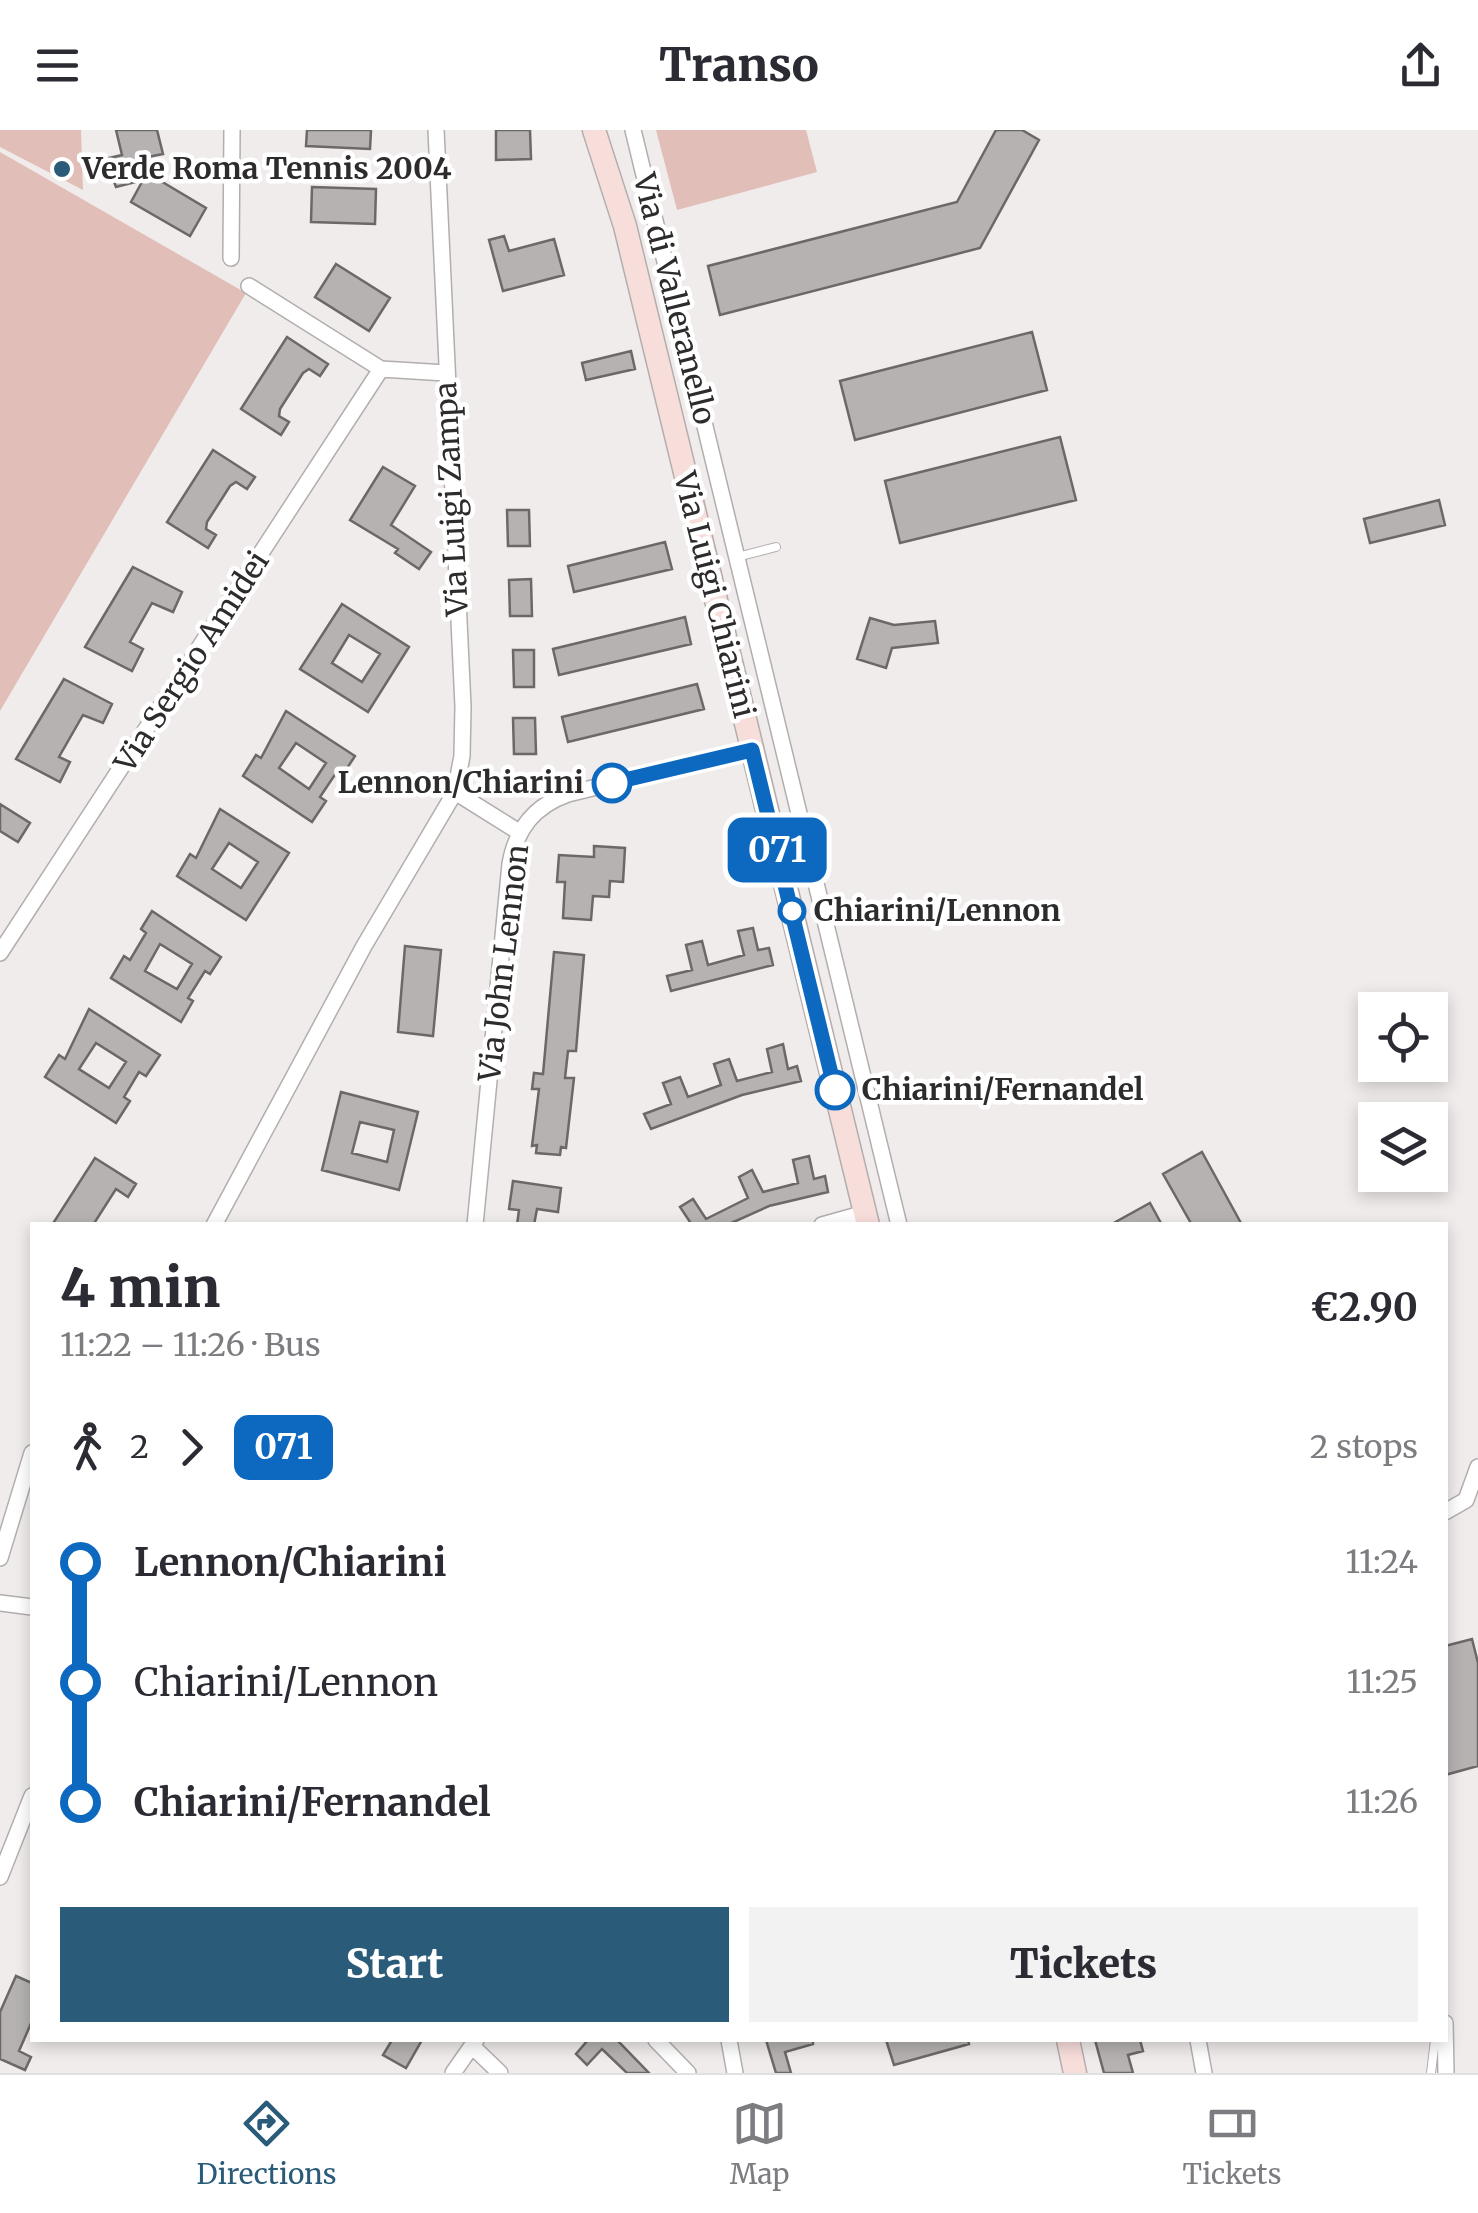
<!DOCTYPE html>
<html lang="en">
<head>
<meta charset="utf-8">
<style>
	body { margin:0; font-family:Merriweather,serif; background:#f2f2f3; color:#2b2b33; height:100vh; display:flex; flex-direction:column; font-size:38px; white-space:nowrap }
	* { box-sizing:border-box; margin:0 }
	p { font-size:32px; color:#7c7c81 }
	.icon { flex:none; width:55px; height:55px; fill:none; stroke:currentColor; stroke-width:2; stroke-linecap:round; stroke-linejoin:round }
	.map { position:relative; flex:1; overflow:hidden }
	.drawer { position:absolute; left:30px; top:1092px; width:1418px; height:820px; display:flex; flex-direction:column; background:#fff; border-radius:0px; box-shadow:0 5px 15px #0003 }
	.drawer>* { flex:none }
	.badge { padding:0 20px; border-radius:15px; font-size:35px; line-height:65px }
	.tools { position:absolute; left:1358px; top:862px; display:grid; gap:20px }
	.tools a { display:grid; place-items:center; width:90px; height:90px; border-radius:0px; background:#fff; box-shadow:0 5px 15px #0003; font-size:50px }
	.map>.badge { position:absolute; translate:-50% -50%; box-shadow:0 0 0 5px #fff }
	.legs { display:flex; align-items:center; gap:15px; height:110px; padding:0 30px; font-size:32px }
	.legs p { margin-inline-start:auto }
	.headline { display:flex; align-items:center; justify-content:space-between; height:170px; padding:0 30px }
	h1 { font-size:55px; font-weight:800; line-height:75px }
	.action { display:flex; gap:20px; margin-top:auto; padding:20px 30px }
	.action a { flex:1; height:115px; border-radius:0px; background:#2a5c7a; color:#fff; font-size:40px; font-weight:800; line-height:115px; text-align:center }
	.action a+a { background:#f2f2f3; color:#2b2b33 }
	ul { padding:0 30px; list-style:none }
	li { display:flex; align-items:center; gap:35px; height:120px; font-size:38px }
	li i { display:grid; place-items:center; width:15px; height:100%; margin:0 12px; background:currentColor }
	li i::after { content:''; width:25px; height:25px; margin:-12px; border:8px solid; border-radius:50%; background:#fff }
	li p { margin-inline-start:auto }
	li:first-child i { background:linear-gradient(#0000 50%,currentColor 0) }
	li:last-child i { background:linear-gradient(currentColor 50%,#0000 0) }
	header { display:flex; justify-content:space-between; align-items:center; height:130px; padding:0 30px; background:#fff; font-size:45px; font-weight:800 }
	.menu { display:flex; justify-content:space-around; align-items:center; height:140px; border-top:2px solid #e1e1e2; background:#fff; font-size:28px; color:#7c7c81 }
	.menu a { display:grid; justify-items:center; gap:5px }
	.menu .on { color:#2a5c7a }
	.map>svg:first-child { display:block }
	.green { fill:#e2beb9 }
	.building { fill:#b6b2b2; stroke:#6b6867; stroke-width:2.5; fill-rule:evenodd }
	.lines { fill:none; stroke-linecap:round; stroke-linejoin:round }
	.lane-casing { stroke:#b3aeae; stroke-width:10 }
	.street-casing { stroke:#b3aeae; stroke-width:18 }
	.secondary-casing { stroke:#b3aeae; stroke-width:25 }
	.lane { stroke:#fff; stroke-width:8 }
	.street { stroke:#fff; stroke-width:15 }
	.secondary { stroke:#f8dedb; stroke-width:22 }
	.line-1-casing { stroke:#fff; stroke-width:22 }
	.line-1 { stroke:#0c69bf; stroke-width:15 }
	.poi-dot { fill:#2a5c7a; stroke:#fff; stroke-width:4 }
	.stop-1-dot { fill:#fff; stroke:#0c69bf; stroke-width:5 }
	.labels { text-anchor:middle; stroke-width:9; stroke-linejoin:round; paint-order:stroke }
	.poi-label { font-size:30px; font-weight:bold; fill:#2d2b2b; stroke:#fff; text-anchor:start }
	.street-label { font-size:30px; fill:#2d2b2b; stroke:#fff }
	.stop-label { font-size:30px; font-weight:bold; fill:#2d2b2b; stroke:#fff; text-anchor:start }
</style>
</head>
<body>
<header><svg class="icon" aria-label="menu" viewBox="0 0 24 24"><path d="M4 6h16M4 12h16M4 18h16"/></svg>Transo<svg class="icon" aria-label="share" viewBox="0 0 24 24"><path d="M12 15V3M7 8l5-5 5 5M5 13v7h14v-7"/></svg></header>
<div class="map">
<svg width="1478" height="1943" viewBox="0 0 1478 1943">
	<rect width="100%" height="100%" fill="#f0eceb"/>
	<path class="green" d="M0 0H81L83 60 0 17Z
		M656 0H806L817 42 677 80Z
		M0 22 246 163 0 581Z"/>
	<path class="building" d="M116 0H157L163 24 148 27 154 47 206 78 190 106 131 72 143 50 116 57 105 29 122 25Z
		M307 0H371L370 19 306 16Z
		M496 0H530L531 29 496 30Z
		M996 0H1022L1039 10 980 118 720 185 708 136 957 72Z
		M312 57 376 59 375 94 311 92Z
		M504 106 509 121 554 109 564 145 503 161 489 110Z
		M336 134 390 168 369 201 315 167Z
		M1032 202 1047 260 855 310 840 251Z
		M287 207 328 234 320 246 309 239 303 243 280 279 279 286 289 292 281 305 241 279Z
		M631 221 635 239 586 250 582 233Z
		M1060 307 1076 370 900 413 885 351Z
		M213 320 255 347 247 359 236 352 230 356 207 392 206 399 216 405 208 418 167 392Z
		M383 337 415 356 391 395 431 422 419 439 395 423 398 419 350 390Z
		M1439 370 1445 395 1370 413 1364 389Z
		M507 380H529L530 416H508Z
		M665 412 672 439 574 462 568 436Z
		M133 437 182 462 173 482 152 473 130 512 143 519 132 541 85 517Z
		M531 449 532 486H510L509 450Z
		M342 474 409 517 368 582 300 539ZM349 505 380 524 362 552 332 533Z
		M685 487 691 514 559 545 553 519Z
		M870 488 894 495 935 491 938 513 892 518 886 538 857 529Z
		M513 520H534V557H514Z
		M64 549 112 574 103 593 83 585 59 627 70 632 60 652 16 629Z
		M697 554 704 579 568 612 562 587Z
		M286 581 355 626 342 646 336 643 320 667 326 671 312 692 243 646 256 625 261 628ZM296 613 326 633 309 659 279 638Z
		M513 588H535L536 624H514Z
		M0 674 30 693 18 712 0 701Z
		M220 679 289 723 246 790 177 746 190 724 196 728ZM229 713 258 732 241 758 212 739Z
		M594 716 625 718 623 752 610 751 609 767 593 766 591 790 563 788 565 752H557L559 725 594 727Z
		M152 781 221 827 210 844 205 841 188 868 193 871 181 892 111 848 124 826 130 830 146 803 141 799ZM160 814 192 834 177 859 145 841Z
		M753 798 758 820 769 818 773 835 671 861 667 846 692 840 686 815 702 811 708 835 744 825 738 801Z
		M405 816 441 820 433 906 398 902Z
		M554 822 584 825 576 921H568L565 948H574L566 1018 561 1017 560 1025 536 1023 537 1015 532 1016 539 959H532L534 943 543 944Z
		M89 879 160 925 146 946 139 942 124 967 130 971 116 993 45 947 59 925 65 929ZM96 913 126 932 109 958 79 939Z
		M783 914 788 939 797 936 801 951 742 965 651 999 644 984 671 974 663 953 680 947 688 967 721 955 714 934 729 929 737 951 772 942 767 919Z
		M341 962 418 982 399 1060 322 1040ZM360 992 394 1000 387 1032 352 1023Z
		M1202 1022 1242 1095H1192L1163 1044Z
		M809 1026 814 1049 825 1046 828 1062 769 1076 727 1095H692L680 1077 693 1069 706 1089 748 1068 739 1047 752 1040 763 1062 798 1053 793 1030Z
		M95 1028 136 1054 128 1067 116 1059 93 1095H52Z
		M513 1051 561 1058 558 1082 537 1079 534 1095H517L519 1080 509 1079Z
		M1150 1073 1162 1095H1110Z
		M1472 1509 1478 1533V1636L1445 1645V1516Z
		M16 1846 32 1853V1891L19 1921 31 1927 25 1940 0 1929V1882Z
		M392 1910H422L406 1938 383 1925Z
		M588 1910H617L649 1943H627L602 1919 587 1935 576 1924Z
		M766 1910H813V1914L785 1922 791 1943H776Z
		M886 1910H968L969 1914 894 1935Z
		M1095 1910H1140L1143 1921 1128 1925 1133 1943H1104Z"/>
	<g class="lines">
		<defs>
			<path id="lane" d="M737 427 776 417
				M1431 1943 1435 1910"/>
			<path id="street" d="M436 0 463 576 462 626 455 662 519 702
				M633 0 899 1095
				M231 128 232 0
				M249 156 381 239
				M0 823 381 239 446 243
				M214 1095 364 816 455 662
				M475 1095 510 734C516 699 534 676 568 664L752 619
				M822 1095 865 1083
				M1445 1382 1466 1370 1478 1337
				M0 1428 32 1323
				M0 1473 32 1477
				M0 1747 32 1666
				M1445 1893 1446 1943
				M656 1910 688 1943
				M729 1910 735 1943
				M1198 1910 1204 1943
				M472 1916 500 1943
				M453 1943 476 1910"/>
			<path id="secondary" d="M594 0 625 96 868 1095
				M1068 1910 1075 1943"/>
		</defs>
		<use href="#lane" class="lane-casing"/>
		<use href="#street" class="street-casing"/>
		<use href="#secondary" class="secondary-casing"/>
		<use href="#lane" class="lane"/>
		<use href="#street" class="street"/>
		<use href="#secondary" class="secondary"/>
	</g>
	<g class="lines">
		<defs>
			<path id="line-1" d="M612 653 752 620 835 960"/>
		</defs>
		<use href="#line-1" class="line-1-casing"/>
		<use href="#line-1" class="line-1"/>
	</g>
	<circle class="poi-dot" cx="62" cy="39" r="10"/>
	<g class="stop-1-dot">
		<circle cx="612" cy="653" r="18"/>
		<circle cx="792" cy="781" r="12"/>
		<circle cx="835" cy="960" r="18"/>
	</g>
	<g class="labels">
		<g class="poi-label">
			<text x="82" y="49">Verde Roma Tennis 2004</text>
		</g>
		<g class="street-label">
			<text transform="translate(674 169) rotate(76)" y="10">Via di Valleranello</text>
			<text transform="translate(452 369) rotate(-93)" y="10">Via Luigi Zampa</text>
			<text transform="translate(714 465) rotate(76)" y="10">Via Luigi Chiarini</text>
			<text transform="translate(192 532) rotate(-57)" y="10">Via Sergio Amidei</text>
			<text transform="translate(504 833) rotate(-83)" y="10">Via John Lennon</text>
		</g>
		<g class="stop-label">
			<text x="584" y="663" text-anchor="end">Lennon/Chiarini</text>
			<text x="814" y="791">Chiarini/Lennon</text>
			<text x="862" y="970">Chiarini/Fernandel</text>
		</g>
	</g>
</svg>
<div class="tools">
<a><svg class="icon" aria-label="locate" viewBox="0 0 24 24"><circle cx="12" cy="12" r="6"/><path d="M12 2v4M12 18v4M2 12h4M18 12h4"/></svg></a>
<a><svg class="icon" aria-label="layers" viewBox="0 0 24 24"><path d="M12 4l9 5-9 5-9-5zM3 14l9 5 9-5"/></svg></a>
</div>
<b class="badge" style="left:777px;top:720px;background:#0c69bf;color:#fff">071</b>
<section class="drawer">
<div class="headline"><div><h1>4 min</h1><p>11:22 – 11:26 · Bus</p></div><b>€2.90</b></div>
<div class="legs"><svg class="icon" aria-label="walk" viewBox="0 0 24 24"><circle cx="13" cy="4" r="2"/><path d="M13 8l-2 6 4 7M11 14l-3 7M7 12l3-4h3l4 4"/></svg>2<svg class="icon" aria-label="forward" viewBox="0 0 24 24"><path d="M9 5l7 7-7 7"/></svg><b class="badge" style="background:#0c69bf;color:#fff">071</b><p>2 stops</p></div>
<ul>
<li><i style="color:#0c69bf"></i><b>Lennon/Chiarini</b><p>11:24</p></li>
<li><i style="color:#0c69bf"></i><span>Chiarini/Lennon</span><p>11:25</p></li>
<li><i style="color:#0c69bf"></i><b>Chiarini/Fernandel</b><p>11:26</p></li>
</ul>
<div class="action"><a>Start</a><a>Tickets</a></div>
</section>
</div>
<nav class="menu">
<a class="on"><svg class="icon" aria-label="directions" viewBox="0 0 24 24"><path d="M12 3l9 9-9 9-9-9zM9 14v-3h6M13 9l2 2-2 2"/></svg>Directions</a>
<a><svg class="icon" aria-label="map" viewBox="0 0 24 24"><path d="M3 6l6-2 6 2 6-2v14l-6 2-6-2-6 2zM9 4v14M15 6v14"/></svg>Map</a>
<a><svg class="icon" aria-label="tickets" viewBox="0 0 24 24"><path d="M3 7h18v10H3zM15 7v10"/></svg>Tickets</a>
</nav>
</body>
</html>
